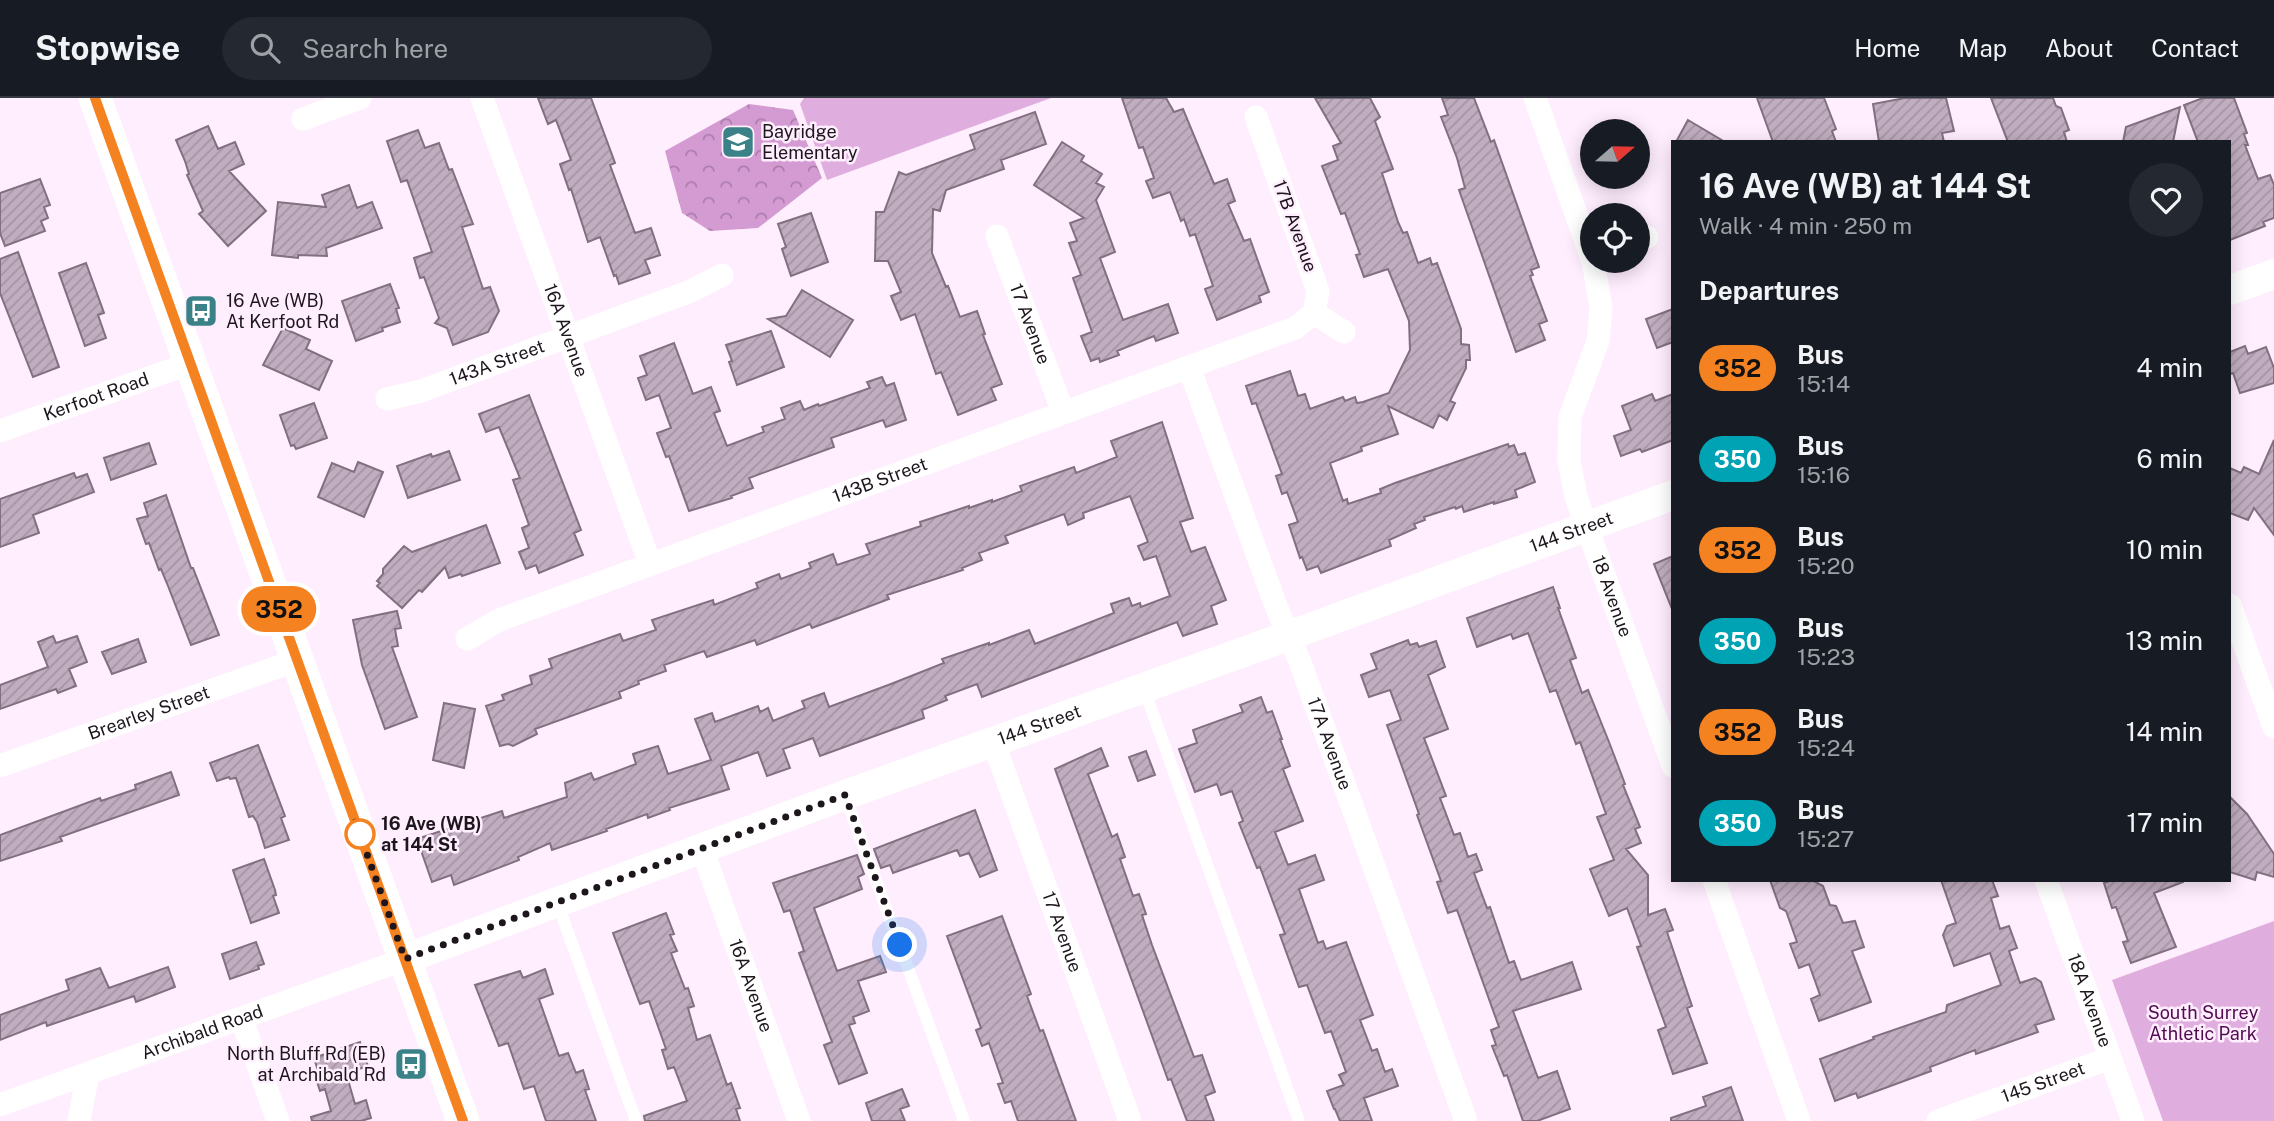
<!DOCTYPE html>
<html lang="en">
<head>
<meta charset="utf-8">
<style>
	body { margin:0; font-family:"Public Sans",sans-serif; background:#242831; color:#f1f3f6; height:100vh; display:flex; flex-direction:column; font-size:26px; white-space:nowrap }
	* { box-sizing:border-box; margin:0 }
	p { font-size:23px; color:#9ea1a6 }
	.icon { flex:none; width:38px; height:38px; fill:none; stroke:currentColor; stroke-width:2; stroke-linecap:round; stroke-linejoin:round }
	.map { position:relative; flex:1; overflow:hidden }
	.panel { position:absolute; left:1671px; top:42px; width:560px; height:742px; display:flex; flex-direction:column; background:#171b24; border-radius:0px; box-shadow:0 4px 18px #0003 }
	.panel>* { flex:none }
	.badge { padding:0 14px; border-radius:23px; font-size:24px; line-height:46px }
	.needle { width:46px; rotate:70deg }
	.buttons { position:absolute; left:1580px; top:21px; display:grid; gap:14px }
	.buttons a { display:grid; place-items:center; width:70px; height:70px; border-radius:50%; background:#171b24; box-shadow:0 4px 18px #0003; font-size:35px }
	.you { position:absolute; width:35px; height:35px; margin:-18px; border:5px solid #fff; border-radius:50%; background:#1a73e8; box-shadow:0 0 0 10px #1a73e833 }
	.map>.badge { position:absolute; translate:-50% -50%; box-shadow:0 0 0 4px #fff }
	h2 { padding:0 28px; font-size:26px; line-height:63px }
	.round { display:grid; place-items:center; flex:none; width:74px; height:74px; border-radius:37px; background:#242831 }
	.headline { display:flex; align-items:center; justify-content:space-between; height:119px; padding:0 28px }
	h1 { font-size:33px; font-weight:700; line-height:52px }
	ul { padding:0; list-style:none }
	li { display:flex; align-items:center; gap:21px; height:91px; padding:0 28px }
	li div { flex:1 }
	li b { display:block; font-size:26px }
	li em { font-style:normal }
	li .badge { min-width:77px; font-weight:700; text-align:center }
	header { display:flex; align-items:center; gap:42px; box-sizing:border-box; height:98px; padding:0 35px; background:#171b24; border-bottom:2px solid #363941 }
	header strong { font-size:33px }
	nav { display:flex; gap:38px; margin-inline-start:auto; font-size:24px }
	.search { width:490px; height:63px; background:#242831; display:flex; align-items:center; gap:18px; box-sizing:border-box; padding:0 24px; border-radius:38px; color:#9ea1a6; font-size:26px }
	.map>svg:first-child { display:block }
	.forest { fill:url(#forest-crowns) }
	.green { fill:#e0aede }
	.building { fill:url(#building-hatch); stroke:#827081; stroke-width:2 }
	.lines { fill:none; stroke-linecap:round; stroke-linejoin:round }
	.service { stroke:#fff; stroke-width:12 }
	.minor { stroke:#fff; stroke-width:23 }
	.tertiary { stroke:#fff; stroke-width:30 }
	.secondary { stroke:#fff; stroke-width:33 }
	.line-casing { stroke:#fff; stroke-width:16 }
	.line { stroke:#f58220; stroke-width:10 }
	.walk { stroke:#1d161d; stroke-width:7; stroke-dasharray:0 12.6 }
	.stop-dot { fill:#fff; stroke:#f58220; stroke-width:3.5 }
	.labels { text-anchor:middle; stroke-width:5; stroke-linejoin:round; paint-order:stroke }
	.poi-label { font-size:18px; fill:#1d161d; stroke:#ffeefe; text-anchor:start }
	.street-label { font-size:18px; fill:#1d161d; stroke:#ffeefe }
	.stop-label { font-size:18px; font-weight:bold; fill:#1d161d; stroke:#ffeefe; text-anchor:start }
	.park-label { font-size:18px; fill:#500b51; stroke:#ffeefe }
</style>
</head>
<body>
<header>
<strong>Stopwise</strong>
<div class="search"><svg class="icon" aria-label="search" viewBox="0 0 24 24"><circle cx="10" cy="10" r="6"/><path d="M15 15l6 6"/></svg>Search here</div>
<nav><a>Home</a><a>Map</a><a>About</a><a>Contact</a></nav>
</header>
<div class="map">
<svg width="2274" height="1023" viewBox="0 0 2274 1023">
	<defs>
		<pattern id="forest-crowns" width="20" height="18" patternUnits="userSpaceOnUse" patternTransform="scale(1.75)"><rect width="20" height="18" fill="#d49bd2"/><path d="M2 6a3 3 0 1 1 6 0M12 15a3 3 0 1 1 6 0" fill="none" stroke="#ab7daa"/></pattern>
		<pattern id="building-hatch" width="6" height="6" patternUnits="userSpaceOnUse" patternTransform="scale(1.75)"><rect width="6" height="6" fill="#c1adc0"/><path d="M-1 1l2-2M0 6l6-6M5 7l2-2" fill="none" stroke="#a594a5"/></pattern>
	</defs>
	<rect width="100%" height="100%" fill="#ffeefe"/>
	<path class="forest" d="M749 6 793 12 822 80 758 130 710 133 682 115 665 53Z"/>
	<path class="green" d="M804 0H1051L827 82 800 6Z
		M2274 823V1023H2163L2112 882Z"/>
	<path class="building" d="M538 0H591L615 65 610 67 635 135 651 130 660 157 645 162 650 175 619 186 616 177 614 178 600 139 588 144 571 91 569 92 560 66 571 62 556 22 548 26Z
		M1122 0H1166L1174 14 1183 11 1214 86 1227 81 1235 103 1228 106 1244 143 1250 141 1269 194 1259 198 1261 204 1217 222 1205 191 1213 188 1195 136 1190 138 1184 121 1181 123 1170 94 1153 100 1146 83 1154 80 1143 49 1139 50Z
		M1315 0H1370L1380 19 1375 23 1393 71 1382 75 1398 124 1403 135 1407 134 1418 165 1430 160 1432 167 1437 165 1461 231V246L1469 247 1470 262H1466V270L1450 303 1455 305 1447 322 1439 317 1433 330 1388 308 1398 336 1361 349 1362 353 1330 365 1343 403 1347 401 1348 406 1381 395 1380 391 1395 385 1508 346 1509 349 1514 347 1518 357 1525 355 1535 384 1515 392 1517 399 1494 406V404L1464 414 1462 408 1456 411 1455 409 1424 419 1425 422 1414 426 1416 430 1389 442 1391 448 1321 475 1318 468 1307 472 1302 459 1300 460 1289 427 1298 424 1287 394 1282 396 1276 378 1282 376 1256 305 1252 306 1246 288 1290 273 1298 298 1305 296 1310 311 1343 299 1345 303 1355 299 1357 305 1363 304 1389 295 1410 252 1409 223 1388 171 1364 179 1356 157 1360 156 1345 115 1341 116 1322 68 1338 62 1333 48 1341 45Z
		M1442 0H1474L1491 44 1494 42 1539 169 1531 172 1533 177 1530 178 1547 223 1539 226 1545 242 1516 254 1459 92 1465 90 1457 60 1441 19 1448 17Z
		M1757 0H1824L1836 31 1832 33 1836 44H1773Z
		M1905 0H1946L1954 33 1942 35 1944 44H1879L1873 6Z
		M1991 0H2053L2056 8 2061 10 2069 32 2064 34 2067 44H2008Z
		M2203 0H2234L2247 35 2244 36 2248 47H2245L2258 81 2270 77 2274 87V120L2263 124 2265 128 2230 142V44H2198L2184 7Z
		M2180 9 2173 44H2123L2126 29Z
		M1035 14 1046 46 1001 62 1004 71 946 92 940 113 933 111 932 155 946 189 948 188 960 219 977 213 985 236 983 237 1002 286 991 290 996 302 958 317 941 274 936 276 915 216 901 222 891 198 901 194 888 163H875L876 114H884L899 74 906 77 975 51 970 37Z
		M1688 22 1725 44H1676Z
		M208 28 218 51 235 44 244 66 229 73 266 113 228 148 199 116 203 113 187 77 189 76 185 63 176 42Z
		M418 32 425 50 439 45 449 72 452 71 473 126 462 129 483 191 490 189 499 213 488 234 453 247 447 230 435 225 439 220 424 179 420 180 414 160 432 154 407 82 401 84 387 43Z
		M1062 44 1084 58 1081 63 1102 76 1096 85 1104 89 1096 102 1115 154 1100 160 1123 222 1168 206 1178 235 1156 243 1154 238 1117 253 1119 257 1100 264 1099 260 1091 263 1081 238 1092 234 1073 180 1081 177 1069 145 1077 143 1070 125 1084 120 1034 87Z
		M40 81 50 107 44 109 48 120 41 123 45 133 5 148 0 135V95Z
		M349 87 357 110 372 104 382 130 326 150 327 158 298 157V160L272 157 278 104 326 109 322 97Z
		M811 115 828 164 791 178 782 151 786 149 778 126Z
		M18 154 59 269 33 279 0 195V161Z
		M86 165 104 215 98 217 106 240 85 248 59 175Z
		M390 186 399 210 396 211 400 224 382 230 383 233 356 243 342 203Z
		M802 192 853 222 830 259 768 221 786 218Z
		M1673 211V244L1657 250 1646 221Z
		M283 230 310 242 306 251 332 263 319 292 263 267Z
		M771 233 784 269 737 287 729 264 732 263 726 247Z
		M674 245 693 296 711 289 720 313 714 315 727 348 764 334 762 329 785 321 781 310 800 303 804 312 818 306 819 308 870 290 867 284 882 279 886 288 894 285 906 322 886 329 883 322 831 340 834 349 749 380 753 390 731 398 732 400 689 413 669 358 666 359 657 335 671 330 659 297 646 302 638 280 647 277 640 258Z
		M2245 248 2248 256 2266 249 2274 270V285L2240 295 2233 275 2230 276V254Z
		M1652 296 1655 303 1673 296V342L1642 354 1640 351 1621 358 1614 338 1631 332 1622 308Z
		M529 297 581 432 574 435 583 457 539 475 536 467 526 471 519 454 529 450 522 430 529 427 513 382 520 380 499 329 486 334 479 316Z
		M314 305 327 340 296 351 294 347 291 348 280 317Z
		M1162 324 1193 420 1180 424 1191 454 1205 449 1226 502 1211 508 1217 526 1183 538 1177 524 982 599 977 586 945 598 947 602 922 612 924 620 820 658 813 640 783 651 790 670 767 678 758 654 721 668 729 691 669 710 670 712 648 720 647 716 606 731 607 733 552 752 550 745 518 759 519 762 454 787 451 777 432 784 417 741 502 713 504 720 567 699 565 685 591 675 594 682 636 666 633 656 658 648 668 676 711 662 695 621 712 615 715 624 758 608 760 614 768 610 773 623 805 610 802 603 824 595 829 609 891 586 944 565 942 561 989 545V547L1029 532 1035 546 1114 515 1111 506 1129 500 1132 508 1140 505 1141 509 1170 498 1156 458 1144 462 1138 448 1148 444 1130 398 1083 415 1084 420 1068 427 1064 416 1005 438 1008 445 979 455 982 462 962 470 963 472 887 497 889 501 812 530 810 526 757 547 755 542 707 559 704 553 664 567 666 573 638 583 639 586 619 594 621 600 535 631 537 636 513 648 508 646 500 648 486 608 504 602 502 597 532 586 530 578 552 570 549 561 620 536 623 543 656 532 652 522 713 502 714 507 758 490 756 485 779 476 781 481 811 470 809 465 833 456 837 467 870 456 866 446 921 428 920 424 969 408V410L992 402V404L1022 393 1020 388 1074 369 1076 375 1117 359 1111 343Z
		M2274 342V437L2254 410 2248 422 2230 415V370L2241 375 2244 369 2259 376Z
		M149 345 156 366 111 382 104 360Z
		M449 353 460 382 408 400 397 368 431 356 432 359Z
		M358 364 383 374 364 419 318 399 332 365 354 374Z
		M74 375 76 380 87 376 94 394 33 417 39 435 0 449V401Z
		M166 397 191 470H193L219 537 191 547 168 488 161 471 159 472 149 445 146 446 137 421 148 418 144 405Z
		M486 427 500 465 462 478 461 476 449 480 445 469 422 494 419 492 402 510 377 488 380 485 377 483 383 476V471L404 448 412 454Z
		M1673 458V511H1672L1654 466Z
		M1553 489 1560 510H1558L1576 560 1570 562 1582 595 1588 592 1609 644 1625 686 1623 687 1640 729 1635 731 1641 745 1626 751 1648 777V817L1665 811 1673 832 1667 834 1692 908 1687 910 1707 965 1673 976 1658 932 1666 929 1637 849 1641 848 1627 810 1609 818 1590 771 1614 762 1597 719 1606 716 1580 644 1576 646 1556 592 1550 594 1528 535 1513 541 1511 536 1477 549 1467 520Z
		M397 513 401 530 395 531 398 548 392 549 417 619 385 631 362 567 353 522Z
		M53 538 56 545 77 538 87 564 69 571 76 588 58 595 56 591 0 611V587L48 569 38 544Z
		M138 541 146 564 112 576 102 554Z
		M1408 542 1410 547 1417 545 1419 549 1436 543 1445 569 1428 577 1448 631 1424 640 1446 698 1440 700 1454 737 1460 735 1468 759 1476 756 1482 772 1474 775 1487 810 1490 809 1509 865 1514 863 1521 882 1572 864 1581 891 1513 913 1538 980 1557 973 1570 1011 1537 1023H1523L1507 977 1504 978 1492 948 1496 947 1491 932 1499 929 1457 812 1448 815 1437 784 1441 783 1417 717 1419 716 1387 627 1401 622 1390 592 1369 599 1361 577 1377 571 1371 556Z
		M1261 599 1267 615 1272 613 1282 641H1280L1290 668 1283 671 1303 723 1275 734 1288 767 1315 757 1324 782 1299 791 1318 845 1323 843 1326 851 1346 844 1373 917 1360 922 1372 953 1377 951 1385 974 1392 971 1398 988 1364 1000 1372 1023H1340L1335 1011H1334L1327 993 1344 987 1339 977 1346 974 1331 933 1325 935 1307 887 1299 889 1280 837 1285 836 1260 769 1257 770 1239 725 1243 723 1232 693 1221 697 1217 686 1195 694 1179 651 1197 645 1193 632 1243 614 1240 607Z
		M444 605 475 611 464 670 433 662Z
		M258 647 285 718 281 720 289 742 265 750 257 724 253 718 249 719 236 680 230 681 229 679 217 683 210 665Z
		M1101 650 1108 668 1088 676 1112 739 1117 736 1125 759 1120 761 1133 798 1139 796 1146 816 1142 817 1152 847 1194 959 1202 957 1215 994 1205 998 1214 1023H1187L1171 981 1168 982 1155 946 1055 671Z
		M1146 653 1155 677 1138 683 1129 659Z
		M171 674 179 697 60 739 62 743 0 763V737L100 700 101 703 136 691 135 687Z
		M2230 699 2247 716 2274 756V779L2257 774 2255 782 2230 774Z
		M975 712 997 772 980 779 969 755 960 758 957 752 893 775 890 767 881 770 874 751Z
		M857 757 864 776 858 779 862 791 814 810 837 873 880 858 886 874 858 883 869 913 853 919 855 925 849 927 867 975 839 986 824 947 832 944 799 855 804 853 790 812 784 814 773 785Z
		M264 761 275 792 276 797 273 798 279 815 251 825 233 772Z
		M1770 782H1812L1823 788 1830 807 1836 808 1843 825 1855 823 1864 849 1852 853 1871 904 1819 923 1811 901 1820 897 1809 866 1799 870 1790 846 1797 844 1786 813 1780 810Z
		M1941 782H1992L1998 798 1991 800 2000 831 2009 828 2017 850 2009 853 2020 885 2035 880 2041 884 2054 921 2035 927 2038 934 1976 956 1975 952 1930 969 1931 973 1858 1000 1856 995 1835 1003 1820 961 1874 941 1873 939 1946 914 1947 907 2001 887 1990 855 1954 868 1943 837 1947 828 1956 825Z
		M2112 782H2183V784L2154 795 2176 849 2131 865 2123 844 2128 843 2116 809 2112 810 2104 785Z
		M666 815 674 836 670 837 677 853 671 855 685 891 688 890 694 908 688 910 697 942 710 937 727 987 731 985 740 1010 736 1011 740 1023H645L644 1018 687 1003 674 969 668 971 662 952 666 951 649 903 640 906 613 835Z
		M1002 818 1031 896 1027 898 1040 933 1043 932 1076 1023H1018L1011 1003 1005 1005 998 986 1003 985 989 945 982 948 976 932 981 930 947 838Z
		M256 844 264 866 258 868 259 871 230 881 222 856Z
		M168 869 175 889 136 904 134 898 47 928 46 924 0 942V917L69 892 66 882 100 870 109 890Z
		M545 871 553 896 539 901 559 958 568 955 576 975 583 972 589 991 585 992 596 1023H546L534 988 524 991 508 945 499 948 475 887 520 873 523 880Z
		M360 944 368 968 346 975 355 1006 366 1002 371 1020 361 1023H312L311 1019 331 1013 325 991 320 993 314 974 318 973 314 960Z
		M1731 989 1743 1023H1671V1020L1706 1008 1703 999Z
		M902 991 909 1008 900 1011 905 1023H872L866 1005Z"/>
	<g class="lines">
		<path class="service" d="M1143 588 1299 1023
			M845 698 964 1023
			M557 804 636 1023"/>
		<g class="minor">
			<path id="s1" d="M482 0 650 466"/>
			<path d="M1535 0 1592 161"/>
			<path d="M303 21 360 0"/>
			<path id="s2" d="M997 138 1063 314"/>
			<path d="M1638 142 1647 139"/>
			<path id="s3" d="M1593 163 1601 210 1598 243 1570 319 1569 362 1576 399 1673 668"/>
			<path d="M1314 215 1344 234"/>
			<path id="s4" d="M1189 269 1276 508 1300 564 1466 1023"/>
			<path id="s5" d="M387 301 421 293 691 193 722 177"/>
			<path id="s6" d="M0 333 191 265"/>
			<path d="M2230 507 2274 629"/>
			<path id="s7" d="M467 541 499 522 1295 230 1314 215 1318 193 1256 19"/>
			<path id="s8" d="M993 643 1130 1023"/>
			<path id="s9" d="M0 668 297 562"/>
			<path id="s10" d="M702 751 799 1023"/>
			<path d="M1714 782 1799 1023"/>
			<path id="s11" d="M2046 782 2133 1023"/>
			<path d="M241 920 278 1023"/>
			<path id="s12" d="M0 1007 405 861"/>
			<path d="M79 1023 88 975"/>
			<path id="s13" d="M1938 1023 2110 960"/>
		</g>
		<g class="tertiary">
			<path d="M2230 192 2274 176"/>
			<path id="s14" d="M405 861 845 697 1288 538 1673 397"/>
		</g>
		<path class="secondary" d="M95 0 463 1023"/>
	</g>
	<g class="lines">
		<defs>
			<path id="line" d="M95 0 463 1023"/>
		</defs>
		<use href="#line" class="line-casing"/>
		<use href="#line" class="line"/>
		<path class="walk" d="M360 736 355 723 405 861 845 697 900 847"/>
	</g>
	<defs>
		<symbol id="school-square" viewBox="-11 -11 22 22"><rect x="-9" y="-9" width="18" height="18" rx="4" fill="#3a8287" stroke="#ffeefe"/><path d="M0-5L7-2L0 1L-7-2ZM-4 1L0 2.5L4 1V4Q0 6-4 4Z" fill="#fff"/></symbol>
		<symbol id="bus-square" viewBox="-11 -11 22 22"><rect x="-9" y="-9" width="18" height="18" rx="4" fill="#3a8287" stroke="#ffeefe"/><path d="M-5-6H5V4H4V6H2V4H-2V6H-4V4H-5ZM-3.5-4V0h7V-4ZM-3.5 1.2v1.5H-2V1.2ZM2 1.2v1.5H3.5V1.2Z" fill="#fff"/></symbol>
	</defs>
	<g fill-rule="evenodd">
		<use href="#school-square" x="719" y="25" width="38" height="38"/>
		<use href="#bus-square" x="182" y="194" width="38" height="38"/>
		<use href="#bus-square" x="392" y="947" width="38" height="38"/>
	</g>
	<circle class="stop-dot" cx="360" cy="736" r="14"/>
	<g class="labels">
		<g class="poi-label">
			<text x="762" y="40">Bayridge<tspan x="762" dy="21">Elementary</tspan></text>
			<text x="226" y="209">16 Ave (WB)<tspan x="226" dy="21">At Kerfoot Rd</tspan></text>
			<text x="386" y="962" text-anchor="end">North Bluff Rd (EB)<tspan x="386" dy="21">at Archibald Rd</tspan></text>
		</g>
		<g class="street-label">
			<text transform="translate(1295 128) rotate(70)" y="6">17B Avenue</text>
			<text dy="6" stroke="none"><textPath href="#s2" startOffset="94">17 Avenue</textPath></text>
			<text dy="6" stroke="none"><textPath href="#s1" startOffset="247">16A Avenue</textPath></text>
			<text dy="6" stroke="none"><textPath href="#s5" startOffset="116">143A Street</textPath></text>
			<text dy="6" stroke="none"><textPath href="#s6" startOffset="102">Kerfoot Road</textPath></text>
			<text dy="6" stroke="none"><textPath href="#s7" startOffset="443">143B Street</textPath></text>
			<text dy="6" stroke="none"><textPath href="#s14" startOffset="1242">144 Street</textPath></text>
			<text dy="6" stroke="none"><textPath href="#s3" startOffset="348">18 Avenue</textPath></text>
			<text dy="6" stroke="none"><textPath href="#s9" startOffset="158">Brearley Street</textPath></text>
			<text dy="6" stroke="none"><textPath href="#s14" startOffset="676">144 Street</textPath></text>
			<text dy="6" stroke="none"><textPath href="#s4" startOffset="402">17A Avenue</textPath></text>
			<text dy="6" stroke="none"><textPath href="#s8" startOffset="203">17 Avenue</textPath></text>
			<text dy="6" stroke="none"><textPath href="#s10" startOffset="145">16A Avenue</textPath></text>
			<text dy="6" stroke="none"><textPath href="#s11" startOffset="128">18A Avenue</textPath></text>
			<text dy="6" stroke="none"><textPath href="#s12" startOffset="215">Archibald Road</textPath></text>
			<text dy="6" stroke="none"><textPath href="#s13" startOffset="112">145 Street</textPath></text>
		</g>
		<g class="stop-label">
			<text x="381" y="732">16 Ave (WB)<tspan x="381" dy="21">at 144 St</tspan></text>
		</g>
		<g class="park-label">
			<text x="2203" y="921">South Surrey<tspan x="2203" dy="21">Athletic Park</tspan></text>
		</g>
	</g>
</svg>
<div class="buttons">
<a><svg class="needle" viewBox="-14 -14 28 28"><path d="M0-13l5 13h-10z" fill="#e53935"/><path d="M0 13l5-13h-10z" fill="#9ea1a6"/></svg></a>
<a><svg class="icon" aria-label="locate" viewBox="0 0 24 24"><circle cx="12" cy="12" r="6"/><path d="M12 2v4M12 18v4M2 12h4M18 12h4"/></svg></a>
</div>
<div class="you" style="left:900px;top:847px"></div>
<b class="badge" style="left:279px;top:511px;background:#f58220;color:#111">352</b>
<section class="panel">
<div class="headline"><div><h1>16 Ave (WB) at 144 St</h1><p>Walk · 4 min · 250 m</p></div><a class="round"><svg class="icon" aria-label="heart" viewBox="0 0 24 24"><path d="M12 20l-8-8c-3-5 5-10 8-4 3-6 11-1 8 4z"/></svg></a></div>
<h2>Departures</h2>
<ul>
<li><span class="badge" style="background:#f58220;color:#111">352</span><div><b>Bus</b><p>15:14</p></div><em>4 min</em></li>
<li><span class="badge" style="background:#00a3b4;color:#fff">350</span><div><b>Bus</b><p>15:16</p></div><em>6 min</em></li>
<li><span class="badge" style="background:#f58220;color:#111">352</span><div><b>Bus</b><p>15:20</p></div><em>10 min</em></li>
<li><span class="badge" style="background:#00a3b4;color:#fff">350</span><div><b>Bus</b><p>15:23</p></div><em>13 min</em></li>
<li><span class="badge" style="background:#f58220;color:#111">352</span><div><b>Bus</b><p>15:24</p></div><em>14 min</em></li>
<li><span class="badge" style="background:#00a3b4;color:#fff">350</span><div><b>Bus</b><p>15:27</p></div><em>17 min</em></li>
</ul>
</section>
</div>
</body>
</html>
